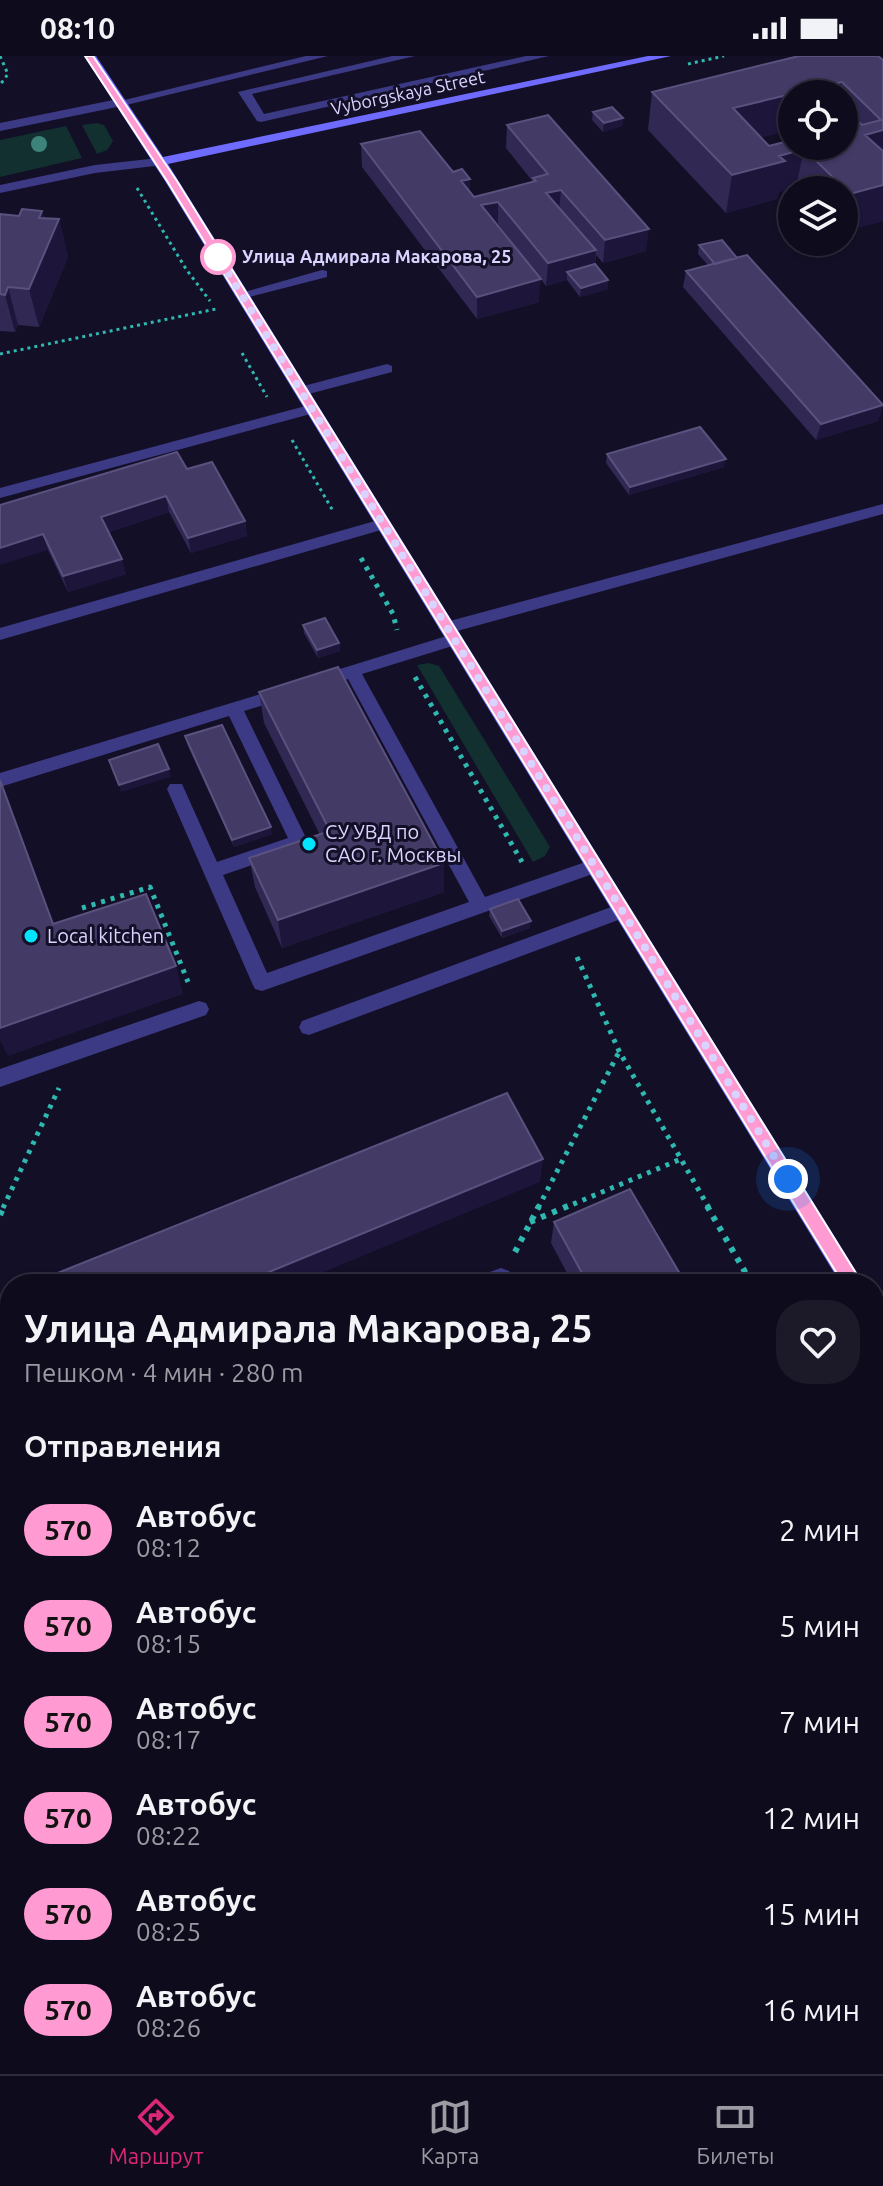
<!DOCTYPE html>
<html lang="ru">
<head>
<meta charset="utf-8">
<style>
	body { margin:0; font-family:Ubuntu,sans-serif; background:#1c1929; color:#f1f3f6; height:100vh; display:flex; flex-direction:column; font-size:30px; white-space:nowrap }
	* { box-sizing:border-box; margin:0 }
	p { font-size:26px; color:#9b9ba3 }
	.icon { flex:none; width:44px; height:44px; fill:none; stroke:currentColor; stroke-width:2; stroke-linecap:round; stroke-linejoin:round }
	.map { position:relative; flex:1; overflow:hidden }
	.details { position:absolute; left:0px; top:1218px; width:884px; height:800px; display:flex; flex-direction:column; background:#0e0b1c; border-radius:32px 32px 0 0; box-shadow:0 2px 6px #0004,0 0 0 2px #2e2b3b }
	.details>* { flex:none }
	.badge { padding:0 16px; border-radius:26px; font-size:28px; line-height:52px }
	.controls { position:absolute; left:778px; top:24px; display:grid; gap:16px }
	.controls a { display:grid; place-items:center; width:80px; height:80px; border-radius:50%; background:#0e0b1c; box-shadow:0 2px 6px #0004,0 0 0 2px #2e2b3b; font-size:40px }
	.you { position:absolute; width:40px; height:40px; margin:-20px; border:6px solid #fff; border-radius:50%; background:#1a73e8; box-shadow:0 0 0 12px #1a73e833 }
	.map>.badge { position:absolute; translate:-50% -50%; box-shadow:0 0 0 4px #fff }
	h2 { padding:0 24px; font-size:30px; line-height:72px }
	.round { display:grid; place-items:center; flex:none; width:84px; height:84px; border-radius:32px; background:#1c1929 }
	.summary { display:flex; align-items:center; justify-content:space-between; height:136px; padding:0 24px }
	h1 { font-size:38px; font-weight:700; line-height:60px }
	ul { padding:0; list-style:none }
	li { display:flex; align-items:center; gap:24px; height:96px; padding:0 24px }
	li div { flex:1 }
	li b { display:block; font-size:30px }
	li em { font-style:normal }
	li .badge { min-width:88px; font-weight:700; text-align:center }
	.status { display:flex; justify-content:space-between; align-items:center; height:56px; padding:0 40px; background:#0e0b1c; direction:ltr }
	.status svg { height:22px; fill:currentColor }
	.tabs { display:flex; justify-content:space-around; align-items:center; height:112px; border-top:2px solid #2e2b3b; background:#0e0b1c; font-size:22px; color:#9b9ba3 }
	.tabs a { display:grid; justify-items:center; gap:4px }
	.tabs .on { color:#db2777 }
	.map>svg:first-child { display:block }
	.green { fill:#12302f }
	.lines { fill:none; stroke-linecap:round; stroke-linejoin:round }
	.path-far2 { stroke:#2fb8b0; stroke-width:3; stroke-dasharray:3 4; stroke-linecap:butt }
	.path-far1 { stroke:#2fb8b0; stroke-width:5; stroke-dasharray:4 6; stroke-linecap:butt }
	.path { stroke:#2fb8b0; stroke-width:6; stroke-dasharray:5 7; stroke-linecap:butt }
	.lane { fill:#3d3a85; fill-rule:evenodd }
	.street { fill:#3d3a85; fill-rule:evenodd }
	.secondary { fill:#6f6bff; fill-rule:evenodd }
	.tree { fill:#3d827b }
	.wall { fill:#312854; fill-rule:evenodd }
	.shaded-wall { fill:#1d163a }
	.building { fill:#433a66; stroke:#5a527e; stroke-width:2; fill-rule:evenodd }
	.line { fill:#ff9ad2; stroke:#fff; stroke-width:2 }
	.walk { stroke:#d9d4ff; stroke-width:8; stroke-dasharray:0 14.4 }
	.stop-dot { fill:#fff; stroke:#ff9ad2; stroke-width:4 }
	.poi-dot { fill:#00e5ff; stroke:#130f26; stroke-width:3 }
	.labels { text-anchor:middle; stroke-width:6; stroke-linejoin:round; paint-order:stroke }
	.far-street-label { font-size:18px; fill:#d9d4ff; stroke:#130f26 }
	.far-stop-label { font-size:18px; font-weight:bold; fill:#d9d4ff; stroke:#130f26; text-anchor:start }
	.poi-label { font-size:20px; fill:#d9d4ff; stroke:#130f26; text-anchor:start }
</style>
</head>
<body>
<div class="status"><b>08:10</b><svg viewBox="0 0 49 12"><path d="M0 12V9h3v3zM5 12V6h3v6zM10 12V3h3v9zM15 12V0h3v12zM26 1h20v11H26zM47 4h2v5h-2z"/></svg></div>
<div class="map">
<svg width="883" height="2018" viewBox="0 0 883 2018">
	<rect width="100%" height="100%" fill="#130f26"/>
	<path class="green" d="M97 67 104 69 113 85 107 94 97 98 82 69Z
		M66 70 82 102 0 121V84Z
		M429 607 439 610 550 791 545 800 533 806 417 609Z"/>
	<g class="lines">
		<path class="path-far2" d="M0 0 8 18 0 29
			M688 8 724 0
			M137 132 186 213 210 245
			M242 297 267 341
			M0 298 216 253
			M292 384 333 455"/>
		<path class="path-far1" d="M361 502 393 558 397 574
			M415 621 522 806
			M82 852 150 831 188 926
			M577 901 619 995 709 1152
			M3 1152 59 1032
			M538 1152 619 996
			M564 1152 681 1103"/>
		<path class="path" d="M707 1150 752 1228
			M0 1159 4 1150
			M530 1166 568 1150
			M515 1196 539 1150
			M0 1346 10 1391
			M0 1407 10 1394
			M874 1442 883 1458
			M807 2018 824 2008"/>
		<path class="lane" d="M306 0H328L118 51 112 47Z
			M392 0H415L252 38 264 58 526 0H549L261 66 257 65 238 36Z
			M322 214 327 215V221L241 243 234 239Z
			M387 308 392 310V316L301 340 294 335 296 332Z
			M313 348 320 353 318 356 0 442V432Z
			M883 448V458L446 578 438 572 446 566Z
			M382 463 388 464V472L0 584V572Z
			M453 578 459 580 461 584 459 588 362 618 485 841 594 803 603 810 601 815 262 935 255 933 252 927 167 733 170 728H182L217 806 288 782 229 660 0 731V717L287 630 293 632 296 636 293 640 244 655 308 786 305 791 223 819 267 917 469 846 348 623 317 632 309 626 311 622Z
			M622 847 629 850 631 855 629 860 309 979 302 977 299 971 302 965Z
			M199 945 206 947 209 953 206 959 0 1031V1013Z
			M501 1212 509 1215 516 1228H473L476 1221Z
			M0 1721 10 1727V1776L0 1770Z
			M883 1839V1867L874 1870V1842Z
			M874 1920 883 1924V1964L874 1960Z
			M81 2008H109L113 2018H85Z"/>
		<path class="street" d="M118 43 124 47 122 50 0 75V67Z
			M158 102 163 103V109L95 117 0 137V129L95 109Z"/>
		<path class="secondary" d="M84 0H96L163 101 648 0H671L168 108 864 1228H841L165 125Z
			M874 1252 883 1257V1288L874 1282Z"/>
	</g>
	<circle class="tree" cx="39" cy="88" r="8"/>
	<path class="wall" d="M883 4V165L844 175V134H799L796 131 779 136 777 143 726 157 648 74 652 36ZM792 38H844V90H769L761 82Z
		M593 56 623 62 622 70 603 76 592 64Z
		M507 69 646 195 603 207 596 199 595 209 608 224V233L580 241 567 224 546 230 498 168 496 169 539 246 477 263 362 111 361 88 453 116 474 141 533 126 506 92Z
		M42 155 44 162 59 163 68 201 39 271 18 269 15 276 0 275V158L19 160Z
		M699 189 737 202 883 349 878 365 816 384 683 231 686 215 708 209 698 198Z
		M607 398 724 411 629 439 606 407Z
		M187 413 245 465 247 480 191 497 169 456 109 476 126 518 68 536 48 494 0 449Z
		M303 569 339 587 340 595 318 602 304 577Z
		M259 636 444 836 282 892 255 831 249 802 320 779 264 667Z
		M185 680 272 778 234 791 187 688Z
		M490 853 530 872 502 882 489 860Z
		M554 1166 686 1228H573L551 1187Z"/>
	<path class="shaded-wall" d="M842 26 839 38H793Z
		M792 38V74L727 90 733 52Z
		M623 62 622 70 603 76 604 67Z
		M883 74V105L865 79Z
		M804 93 796 131 779 136 777 143 726 157 732 119 779 100Z
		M470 123V146L461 125Z
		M883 129V165L844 175V164L850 138Z
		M561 134 559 156 546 137Z
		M498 146V168L480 172 481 149Z
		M42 155 49 186 59 163 68 201 39 271 29 233 39 162Z
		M649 173 646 195 603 207 605 184Z
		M596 194 594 217 567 216V224L546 230 548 207Z
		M541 223 539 246 477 263V241Z
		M608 224V233L580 241 581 232Z
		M8 231 18 269 15 276 5 239Z
		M883 349 878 365 816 384 821 368Z
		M726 403 724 411 629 439 630 431Z
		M166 440 169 456 105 477 101 461Z
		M245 465 247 480 191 497 188 482Z
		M43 478 48 494 0 509V492Z
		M122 503 126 518 68 536 63 520Z
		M339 587 340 595 318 602 317 594Z
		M169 713 171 721 121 736 119 729Z
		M271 771 272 778 234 791 232 784Z
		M444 807V836L282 892 278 864Z
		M531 865 530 872 502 882V875Z
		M176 910 183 938 8 1000 0 984V972Z
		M543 1103 540 1126 295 1228H240Z
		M0 1882 10 1917V1986L0 1949Z
		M16 2008H35L38 2018H19Z"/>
	<path class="building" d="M799 0H878L883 4V74L865 79 883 95V129L850 138 804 93 779 100 785 105 732 119 652 36ZM842 26 881 64 862 69 859 66 844 70V90H792V84L769 90 733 52Z
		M612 51 623 62 604 67 593 56Z
		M548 59 649 173 605 184 561 134 546 137 596 194 548 207 498 146 481 149 541 223 477 241 361 88 420 75 453 116 462 113 470 123 461 125 474 141 536 125 533 122 548 118 507 69Z
		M22 153 42 155 39 162 59 163 29 233 8 231 5 239 0 238V158L19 160Z
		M722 184 737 202 715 208 699 189Z
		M747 199 883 349 821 368 686 215Z
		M595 208 608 224 581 232 567 216Z
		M700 371 726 403 630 431 607 398Z
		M177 396 187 413 212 406 245 465 188 482 166 440 101 461 122 503 63 520 43 478 0 492V449Z
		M325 562 339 587 317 594 303 569Z
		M338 611 444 807 278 864 249 802 330 775 259 636Z
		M222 669 271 771 232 784 185 680Z
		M158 688 169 713 119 729 109 704Z
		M0 724 53 868 146 838 176 910 0 972Z
		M518 843 531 865 502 875 490 853Z
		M507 1037 543 1103 240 1228H58L55 1218Z
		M630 1133 686 1228H588L554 1166Z
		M874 1553 883 1568V1583L874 1587Z
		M0 1949 10 1986V2008H16L19 2018H0Z"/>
	<path class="line" d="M85 0H93L177 125 859 1222 861 1228 859 1234H847L167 125Z"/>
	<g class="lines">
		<path class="walk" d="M218 201 212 191 788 1123"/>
	</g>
	<circle class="stop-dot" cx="218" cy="201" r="16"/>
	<g class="poi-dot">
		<circle cx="309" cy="788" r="8"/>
		<circle cx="31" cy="880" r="8"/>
	</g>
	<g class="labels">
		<g class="far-street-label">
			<text transform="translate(408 37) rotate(-12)" y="6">Vyborgskaya Street</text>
		</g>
		<g class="far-stop-label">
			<text x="242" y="207">Улица Адмирала Макарова, 25</text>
		</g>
		<g class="poi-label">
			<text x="325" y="783">СУ УВД по<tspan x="325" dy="23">САО г. Москвы</tspan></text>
			<text x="47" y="887">Local kitchen</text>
		</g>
	</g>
</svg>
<div class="controls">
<a><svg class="icon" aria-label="locate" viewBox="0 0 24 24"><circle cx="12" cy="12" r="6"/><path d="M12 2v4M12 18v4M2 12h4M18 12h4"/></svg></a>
<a><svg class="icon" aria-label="layers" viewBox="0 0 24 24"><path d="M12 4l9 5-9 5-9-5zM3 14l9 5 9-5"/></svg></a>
</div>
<div class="you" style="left:788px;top:1123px"></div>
<section class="details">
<div class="summary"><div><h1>Улица Адмирала Макарова, 25</h1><p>Пешком · 4 мин · 280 m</p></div><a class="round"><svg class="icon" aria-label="heart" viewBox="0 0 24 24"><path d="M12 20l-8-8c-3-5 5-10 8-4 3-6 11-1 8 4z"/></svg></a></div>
<h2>Отправления</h2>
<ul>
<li><span class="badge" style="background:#ff9ad2;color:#111">570</span><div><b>Автобус</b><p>08:12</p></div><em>2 мин</em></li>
<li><span class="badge" style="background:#ff9ad2;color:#111">570</span><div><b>Автобус</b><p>08:15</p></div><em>5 мин</em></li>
<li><span class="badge" style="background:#ff9ad2;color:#111">570</span><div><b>Автобус</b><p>08:17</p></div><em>7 мин</em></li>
<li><span class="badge" style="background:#ff9ad2;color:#111">570</span><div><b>Автобус</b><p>08:22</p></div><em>12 мин</em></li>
<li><span class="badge" style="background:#ff9ad2;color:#111">570</span><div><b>Автобус</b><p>08:25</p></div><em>15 мин</em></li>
<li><span class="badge" style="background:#ff9ad2;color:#111">570</span><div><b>Автобус</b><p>08:26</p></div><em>16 мин</em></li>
</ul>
</section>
</div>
<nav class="tabs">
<a class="on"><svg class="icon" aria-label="directions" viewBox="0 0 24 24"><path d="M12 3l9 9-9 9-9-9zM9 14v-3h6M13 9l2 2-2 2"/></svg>Маршрут</a>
<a><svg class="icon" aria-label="map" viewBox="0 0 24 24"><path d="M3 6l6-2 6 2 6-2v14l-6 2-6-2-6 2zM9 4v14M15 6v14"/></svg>Карта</a>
<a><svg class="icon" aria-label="tickets" viewBox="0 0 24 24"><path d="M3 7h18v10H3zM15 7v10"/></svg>Билеты</a>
</nav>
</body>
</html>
